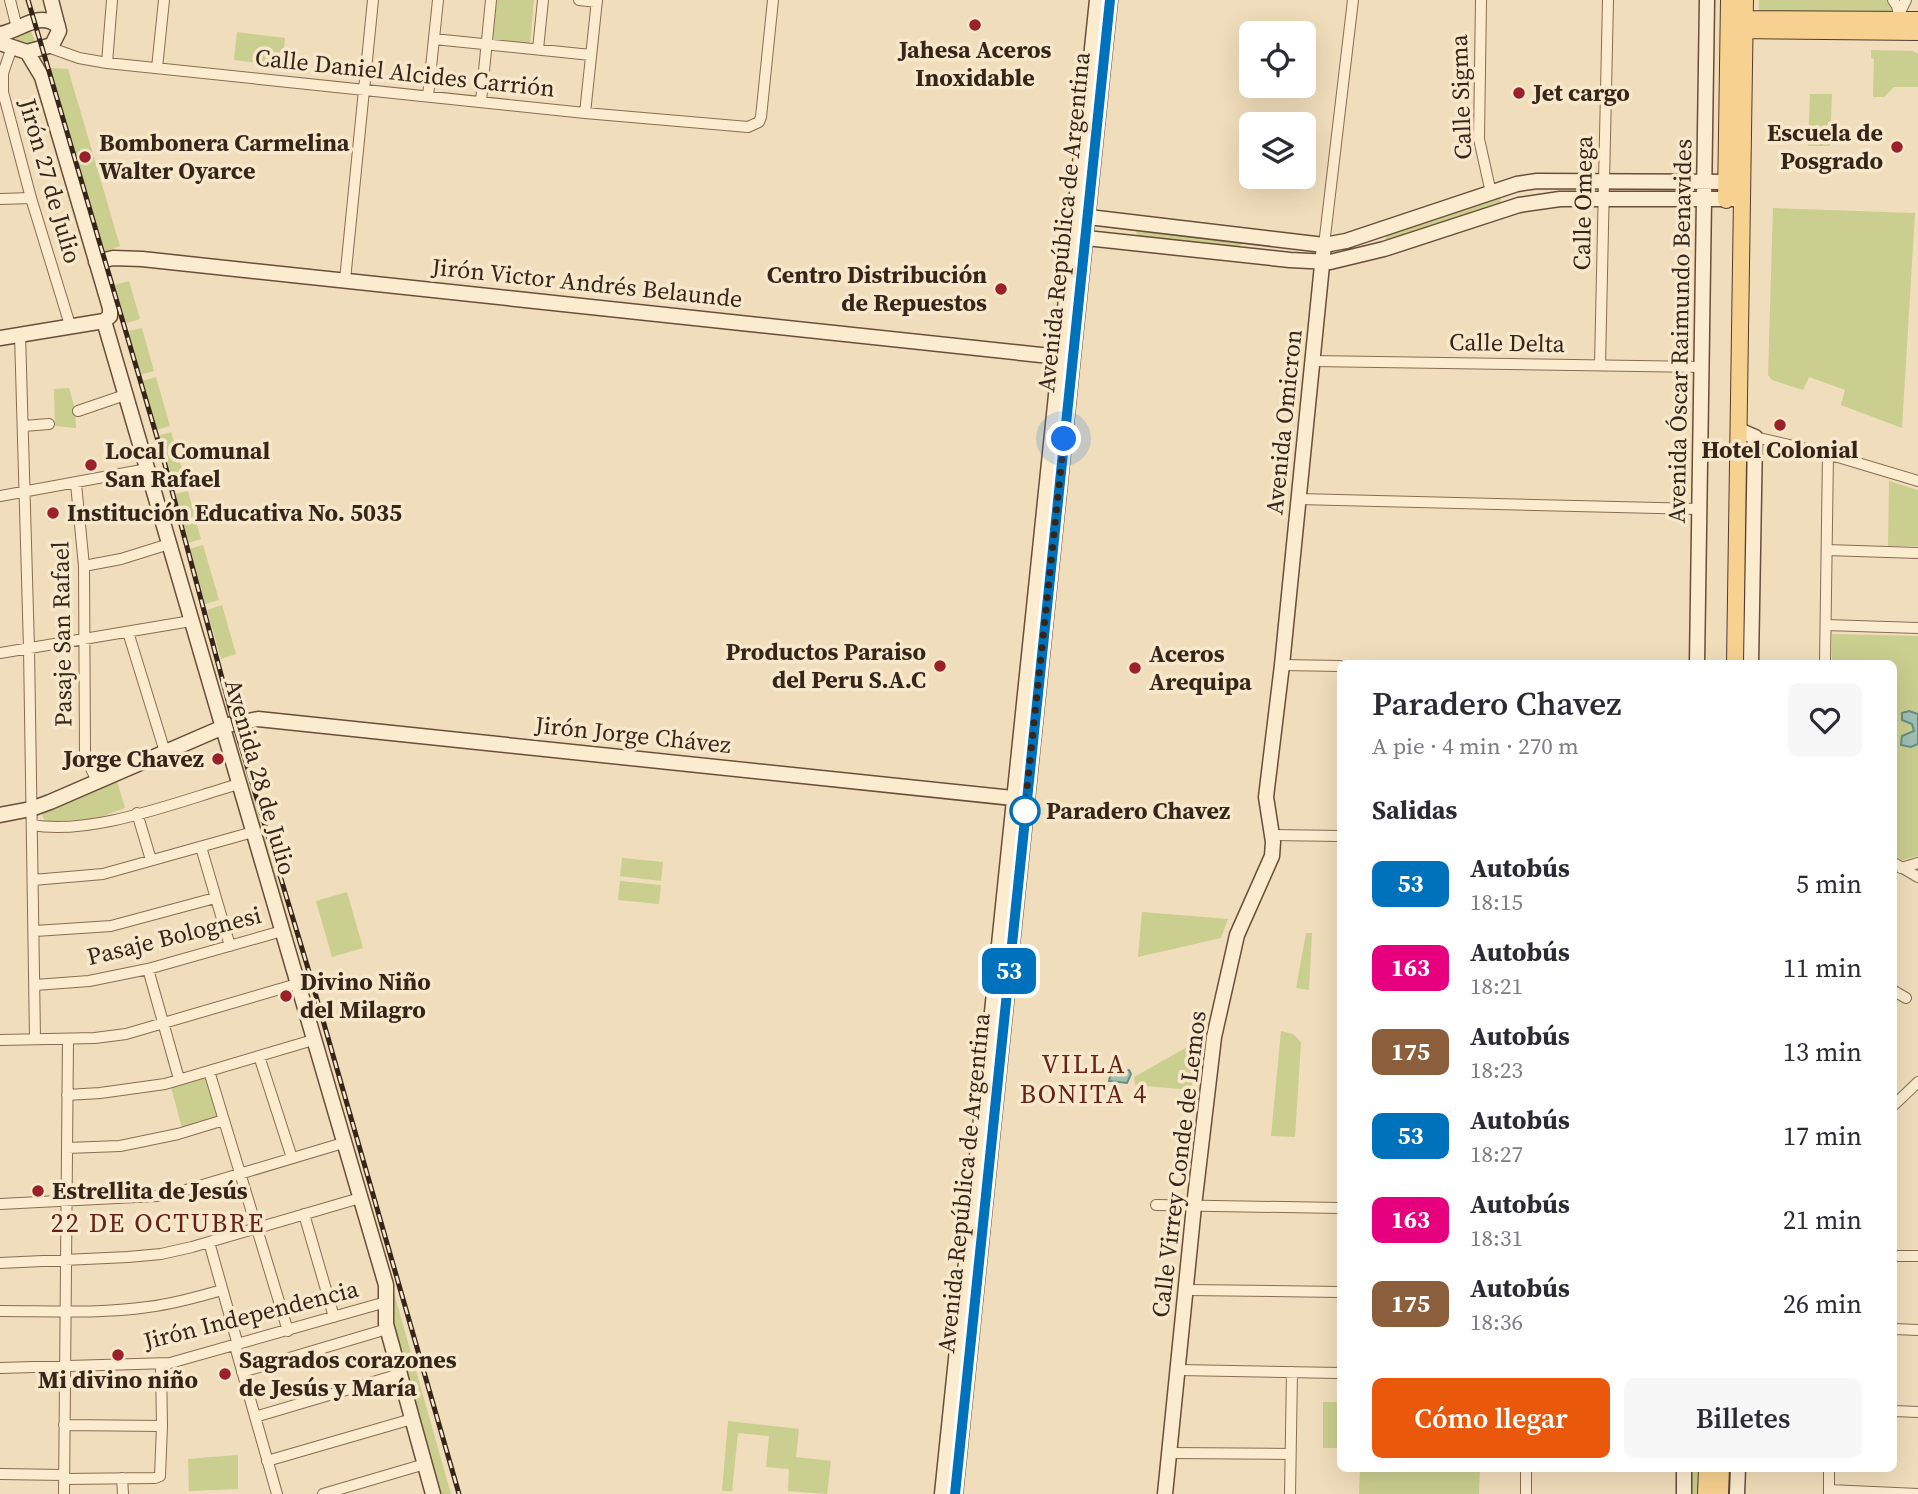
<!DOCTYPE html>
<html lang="es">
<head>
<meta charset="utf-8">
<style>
	body { margin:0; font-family:"Source Serif 4",serif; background:#f7f7f7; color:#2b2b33; height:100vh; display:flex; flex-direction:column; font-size:26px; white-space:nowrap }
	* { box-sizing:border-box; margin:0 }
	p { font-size:23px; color:#7c7c81 }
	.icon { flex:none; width:38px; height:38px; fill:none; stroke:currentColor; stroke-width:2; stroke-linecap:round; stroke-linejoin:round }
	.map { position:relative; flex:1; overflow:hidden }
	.details { position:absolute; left:1337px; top:660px; width:560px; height:812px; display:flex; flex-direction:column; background:#fff; border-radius:10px; box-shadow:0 7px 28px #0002 }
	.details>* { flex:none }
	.badge { padding:0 14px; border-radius:10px; font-size:24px; line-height:46px }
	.buttons { position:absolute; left:1239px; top:21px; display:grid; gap:14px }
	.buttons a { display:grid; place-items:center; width:77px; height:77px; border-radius:10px; background:#fff; box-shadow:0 7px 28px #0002; font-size:35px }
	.you { position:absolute; width:35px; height:35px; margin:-18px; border:5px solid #fff; border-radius:50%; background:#1a73e8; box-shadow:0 0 0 10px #1a73e833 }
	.map>.badge { position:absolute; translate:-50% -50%; box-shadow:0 0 0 4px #fff }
	h2 { padding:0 35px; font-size:26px; line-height:63px }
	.round { display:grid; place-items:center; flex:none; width:74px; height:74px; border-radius:10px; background:#f7f7f7 }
	.summary { display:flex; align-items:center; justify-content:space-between; height:119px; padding:0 35px }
	h1 { font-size:33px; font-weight:600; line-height:52px }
	.action { display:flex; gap:14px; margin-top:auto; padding:14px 35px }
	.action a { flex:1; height:80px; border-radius:10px; background:#ea580c; color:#fff; font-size:28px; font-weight:600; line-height:80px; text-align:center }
	.action a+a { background:#f7f7f7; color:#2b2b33 }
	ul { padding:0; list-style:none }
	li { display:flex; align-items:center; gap:21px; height:84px; padding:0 35px }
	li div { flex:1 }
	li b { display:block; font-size:26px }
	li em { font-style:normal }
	li .badge { min-width:77px; font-weight:700; text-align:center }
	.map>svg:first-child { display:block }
	.green { fill:#cace8f }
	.water { fill:#a0c0b5; stroke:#678e82; stroke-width:2 }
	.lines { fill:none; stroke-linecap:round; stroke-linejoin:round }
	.street-casing { stroke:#886d54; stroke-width:12 }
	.secondary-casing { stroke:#694e38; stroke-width:17 }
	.primary-casing { stroke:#553b29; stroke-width:18 }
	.street { stroke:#fbebcf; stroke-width:10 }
	.secondary { stroke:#fbebcf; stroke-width:14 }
	.primary { stroke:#f7d190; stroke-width:16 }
	.rail-casing { stroke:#36261a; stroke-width:5 }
	.rail { stroke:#f7e8cb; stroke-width:2.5; stroke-dasharray:8; stroke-linecap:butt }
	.line-casing { stroke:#fff; stroke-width:16 }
	.line { stroke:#0072bc; stroke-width:10 }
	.walk { stroke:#36261a; stroke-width:7; stroke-dasharray:0 12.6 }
	.poi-dot { fill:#9a2129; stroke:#f7e8cb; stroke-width:2.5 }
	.stop-dot { fill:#fff; stroke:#0072bc; stroke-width:3.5 }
	.labels { text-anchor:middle; stroke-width:7; stroke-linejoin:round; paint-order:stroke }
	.poi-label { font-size:24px; font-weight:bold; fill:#36261a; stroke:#f7e8cb; text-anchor:start }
	.street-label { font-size:24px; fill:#36261a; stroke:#f7e8cb }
	.stop-label { font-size:24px; font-weight:bold; fill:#36261a; stroke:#f7e8cb; text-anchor:start }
	.neighbourhood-label { font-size:26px; letter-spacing:2px; fill:#652317; stroke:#f7e8cb }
</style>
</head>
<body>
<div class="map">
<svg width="1918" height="1494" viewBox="0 0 1918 1494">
	<rect width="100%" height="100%" fill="#f0ddbb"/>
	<path class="green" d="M496 0H534L530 45 493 42Z
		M1759 0H1889L1893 8 1889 14H1759Z
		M30 28 36 45 32 46 16 42 17 34Z
		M237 32 285 38 282 66 234 60Z
		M1871 50 1913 51 1918 54V87H1894L1884 97H1873L1874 59 1871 58Z
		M50 68 68 69 120 246 104 252Z
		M1810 94H1832L1830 146H1808Z
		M1497 197 1501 198 1500 206 1391 241 1386 239 1385 236 1389 233Z
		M1773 208 1915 213 1902 428 1841 405 1845 390 1809 377 1803 390 1772 380 1768 375Z
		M1138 228 1242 240 1244 243 1238 247 1137 236 1136 230Z
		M129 281 140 319 126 323 115 285Z
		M142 328 154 371 140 375 128 331Z
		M156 377 170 426 156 430 142 381Z
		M69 388 75 409 76 428 55 426 54 389Z
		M171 432 187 485 173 489 157 436Z
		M1889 481 1918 490V546H1888Z
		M188 491 201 539 188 543 175 494Z
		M203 545 219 600 205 604 189 549Z
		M222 605 236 654 221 659 207 610Z
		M1832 634 1918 636V856L1902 860 1894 855V663H1832Z
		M232 729 262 827 451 1494H435L387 1318 388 1297 228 730Z
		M116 778 125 808 95 819 45 822 42 814Z
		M622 858 663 862 661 881 620 876Z
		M620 881 661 885 659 904 618 900Z
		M347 892 363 948 332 957 316 901Z
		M1142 912 1228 919 1221 938 1138 957Z
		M1306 933H1312L1309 990 1296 988Z
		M1281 1031 1293 1034 1301 1042 1295 1137 1271 1136Z
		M1198 1041 1191 1090 1135 1085 1134 1077Z
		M209 1075 221 1118 182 1128 171 1087Z
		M1323 1402H1340V1448H1323Z
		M728 1421 799 1429 796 1457 831 1461 827 1494 788 1491 789 1469 766 1467 769 1436 738 1433 732 1491H722Z
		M238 1455V1489L189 1491 188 1459Z
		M1360 1468H1480L1479 1494H1359Z
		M1687 1468H1699V1494H1687Z"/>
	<path class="water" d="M1909 711 1918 714V744L1911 747 1901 745 1902 736 1914 731 1912 724 1902 720V713Z
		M1129 1070 1131 1074 1127 1083 1109 1081 1111 1073Z"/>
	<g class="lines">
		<defs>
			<path id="street" d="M10 0 17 28
				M579 0 597 2
				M1481 0 1479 139 1491 193
				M1893 0 1897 6 1900 20
				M1899 14 1906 0
				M434 39 591 55
				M12 47 3 73V92L31 198 70 325
				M48 47 79 58 107 63 585 113 748 127 759 122 761 117 773 0
				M538 49 543 0
				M107 63 112 0
				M157 68 164 0
				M428 96 438 0
				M481 101 491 0
				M585 113 597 0
				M0 199 31 198
				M1324 245 1353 0
				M345 280 373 0
				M20 334 29 648 35 1039
				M1312 361 1702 367
				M1600 365 1608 0
				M78 411 125 395
				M24 426 49 424
				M1755 437 1828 454 1918 481
				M76 484 84 566 85 756 97 781
				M0 496 147 469
				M1298 499 1699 509
				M1827 550 1918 553
				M84 566 121 559 169 544
				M1826 625 1918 628
				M128 632 165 752
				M0 653 191 621
				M1825 663 1828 454
				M1282 665 1340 666
				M137 813 151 860
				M32 825C93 836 179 801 239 784
				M1272 835 1340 836
				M201 847 230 946
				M1894 863 1918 877
				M1901 868 1918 863
				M33 880 103 874 253 832
				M35 931 111 926 215 898
				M148 969 179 1079
				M35 985 89 981 148 969 282 931
				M1894 991 1906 998
				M0 1040 95 1038 126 1034 297 984
				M259 1056 292 1158
				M209 1071 288 1331
				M67 1095 100 1093 165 1084 313 1040
				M1894 1105 1918 1082
				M67 1148 120 1146 178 1134 224 1120
				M0 1204 156 1196 176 1193 343 1143
				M1156 1205 1340 1208
				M304 1214 334 1317
				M209 1242 238 1345
				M1894 1256H1918
				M0 1263 128 1257 161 1254 192 1247 360 1198
				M1186 1290 1340 1292
				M0 1311C49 1311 99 1314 148 1307 173 1304 198 1297 222 1290
				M1894 1329 1918 1330
				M235 1346 277 1494
				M0 1368 170 1363 386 1302
				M1178 1370 1340 1373
				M242 1372 387 1329
				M1894 1411 1918 1412
				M255 1417 400 1374
				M64 1425 162 1426
				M1170 1453 1290 1454
				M267 1461 412 1419
				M0 1474 64 1475
				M122 1478 123 1494
				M64 1479 155 1478 160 1476 162 1426 161 1364
				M1829 1490 1918 1494
				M1829 1493V1468
				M64 1494 68 1039
				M323 1494 425 1464
				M1290 1494 1292 1372
				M1526 1494V1468"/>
			<path id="secondary" d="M0 34C20 31 39 10 58 26
				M0 43 27 52 52 45 59 31 51 0
				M27 52 42 77 110 308V316L104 321
				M1080 216 1324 245 1346 241 1517 184 1537 181 1737 182
				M1077 237 1290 260 1330 262 1384 249 1519 205 1560 199H1735
				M96 262 113 258 142 259 1069 358
				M104 321 386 1285V1324L433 1494
				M0 338 104 321
				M1739 430 1755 437 1751 663
				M1697 663 1707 0
				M0 815 31 809 50 802 228 725 258 719 1022 799
				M942 1494 1097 0
				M955 1494 1110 0
				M1165 1494 1194 1206 1214 1037 1237 935 1272 856 1273 842 1266 797 1282 665 1324 245
				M1684 1494V1468
				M1737 1494 1738 1468"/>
			<path id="primary" d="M1735 19 1918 20
				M1734 30 1918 32
				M1726 200 1729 0
				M1735 663 1745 0
				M1706 1494 1707 1468
				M1720 1494 1721 1468"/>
		</defs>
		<use href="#street" class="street-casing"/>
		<use href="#secondary" class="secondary-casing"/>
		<use href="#primary" class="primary-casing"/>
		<use href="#street" class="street"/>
		<use href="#secondary" class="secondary"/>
		<use href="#primary" class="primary"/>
		<defs>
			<path id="rail" d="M28 0 164 461 234 723 310 975 459 1494"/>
		</defs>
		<use href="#rail" class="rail-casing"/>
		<use href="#rail" class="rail"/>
	</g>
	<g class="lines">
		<defs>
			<path id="line" d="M955 1494 1110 0"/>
		</defs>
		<use href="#line" class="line-casing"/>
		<use href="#line" class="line"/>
		<path class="walk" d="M1025 811 1024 817 1064 439"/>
	</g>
	<g class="poi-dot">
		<circle cx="975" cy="25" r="7"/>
		<circle cx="1519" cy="93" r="7"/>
		<circle cx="1897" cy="147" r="7"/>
		<circle cx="85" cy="157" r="7"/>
		<circle cx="1001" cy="289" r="7"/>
		<circle cx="1780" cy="425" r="7"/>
		<circle cx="91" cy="465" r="7"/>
		<circle cx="53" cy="513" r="7"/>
		<circle cx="940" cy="666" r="7"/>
		<circle cx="1135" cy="668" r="7"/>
		<circle cx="218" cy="759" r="7"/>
		<circle cx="286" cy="996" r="7"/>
		<circle cx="38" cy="1191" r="7"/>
		<circle cx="118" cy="1355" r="7"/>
		<circle cx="225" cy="1374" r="7"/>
	</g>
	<circle class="stop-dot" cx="1025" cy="811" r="14"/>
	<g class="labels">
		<g class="poi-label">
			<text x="975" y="58" text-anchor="middle">Jahesa Aceros<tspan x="975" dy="28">Inoxidable</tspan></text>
			<text x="1533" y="101">Jet cargo</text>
			<text x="1883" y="141" text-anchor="end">Escuela de<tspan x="1883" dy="28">Posgrado</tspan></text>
			<text x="99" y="151">Bombonera Carmelina<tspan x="99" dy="28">Walter Oyarce</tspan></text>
			<text x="987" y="283" text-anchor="end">Centro Distribución<tspan x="987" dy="28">de Repuestos</tspan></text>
			<text x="1780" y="458" text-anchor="middle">Hotel Colonial</text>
			<text x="105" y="459">Local Comunal<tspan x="105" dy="28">San Rafael</tspan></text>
			<text x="67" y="521">Institución Educativa No. 5035</text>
			<text x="926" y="660" text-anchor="end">Productos Paraiso<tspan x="926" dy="28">del Peru S.A.C</tspan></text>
			<text x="1149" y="662">Aceros<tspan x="1149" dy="28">Arequipa</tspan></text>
			<text x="204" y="767" text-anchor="end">Jorge Chavez</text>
			<text x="300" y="990">Divino Niño<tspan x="300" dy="28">del Milagro</tspan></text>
			<text x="52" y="1199">Estrellita de Jesús</text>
			<text x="239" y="1368">Sagrados corazones<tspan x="239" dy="28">de Jesús y María</tspan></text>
			<text x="118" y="1388" text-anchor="middle">Mi divino niño</text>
		</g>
		<g class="street-label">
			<text transform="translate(405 73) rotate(6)" y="8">Calle Daniel Alcides Carrión</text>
			<text transform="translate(1461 97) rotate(-92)" y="8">Calle Sigma</text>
			<text transform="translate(50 181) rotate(74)" y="8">Jirón 27 de Julio</text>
			<text transform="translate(1583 203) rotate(-89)" y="8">Calle Omega</text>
			<text transform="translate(1064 222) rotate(-84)" y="8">Avenida República de Argentina</text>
			<text transform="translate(587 283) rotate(6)" y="8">Jirón Victor Andrés Belaunde</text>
			<text transform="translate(1680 331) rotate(-89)" y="8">Avenida Óscar Raimundo Benavides</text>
			<text transform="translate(1507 343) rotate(1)" y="8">Calle Delta</text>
			<text transform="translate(1284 422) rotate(-84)" y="8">Avenida Omicron</text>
			<text transform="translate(62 634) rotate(-91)" y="8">Pasaje San Rafael</text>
			<text transform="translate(633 735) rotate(6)" y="8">Jirón Jorge Chávez</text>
			<text transform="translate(260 777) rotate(74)" y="8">Avenida 28 de Julio</text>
			<text transform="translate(174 936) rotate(-14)" y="8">Pasaje Bolognesi</text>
			<text transform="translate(1179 1164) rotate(-83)" y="8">Calle Virrey Conde de Lemos</text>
			<text transform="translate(964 1183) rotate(-84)" y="8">Avenida República de Argentina</text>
			<text transform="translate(251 1315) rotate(-14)" y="8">Jirón Independencia</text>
		</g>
		<g class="stop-label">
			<text x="1046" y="819">Paradero Chavez</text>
		</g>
		<g class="neighbourhood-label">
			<text x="1084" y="1073">VILLA<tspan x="1084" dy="30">BONITA 4</tspan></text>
			<text x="158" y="1232">22 DE OCTUBRE</text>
		</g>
	</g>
</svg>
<div class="buttons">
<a><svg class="icon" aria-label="locate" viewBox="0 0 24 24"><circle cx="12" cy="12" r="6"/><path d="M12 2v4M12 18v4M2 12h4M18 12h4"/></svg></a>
<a><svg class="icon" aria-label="layers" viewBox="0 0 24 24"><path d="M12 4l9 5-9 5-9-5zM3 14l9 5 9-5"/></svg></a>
</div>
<div class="you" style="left:1064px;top:439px"></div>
<b class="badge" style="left:1009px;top:971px;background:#0072bc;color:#fff">53</b>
<section class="details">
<div class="summary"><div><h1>Paradero Chavez</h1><p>A pie · 4 min · 270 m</p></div><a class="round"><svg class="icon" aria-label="heart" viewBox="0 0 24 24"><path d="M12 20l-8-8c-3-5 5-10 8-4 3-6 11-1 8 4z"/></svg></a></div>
<h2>Salidas</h2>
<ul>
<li><span class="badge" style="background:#0072bc;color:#fff">53</span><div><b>Autobús</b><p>18:15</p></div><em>5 min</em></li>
<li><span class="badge" style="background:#e6007e;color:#fff">163</span><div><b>Autobús</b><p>18:21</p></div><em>11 min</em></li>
<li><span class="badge" style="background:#8b5e3c;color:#fff">175</span><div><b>Autobús</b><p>18:23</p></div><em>13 min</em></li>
<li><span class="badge" style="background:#0072bc;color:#fff">53</span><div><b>Autobús</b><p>18:27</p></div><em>17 min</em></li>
<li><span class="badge" style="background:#e6007e;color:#fff">163</span><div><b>Autobús</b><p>18:31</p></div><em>21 min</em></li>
<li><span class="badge" style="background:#8b5e3c;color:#fff">175</span><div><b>Autobús</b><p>18:36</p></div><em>26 min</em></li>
</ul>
<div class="action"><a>Cómo llegar</a><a>Billetes</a></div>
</section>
</div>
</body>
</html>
